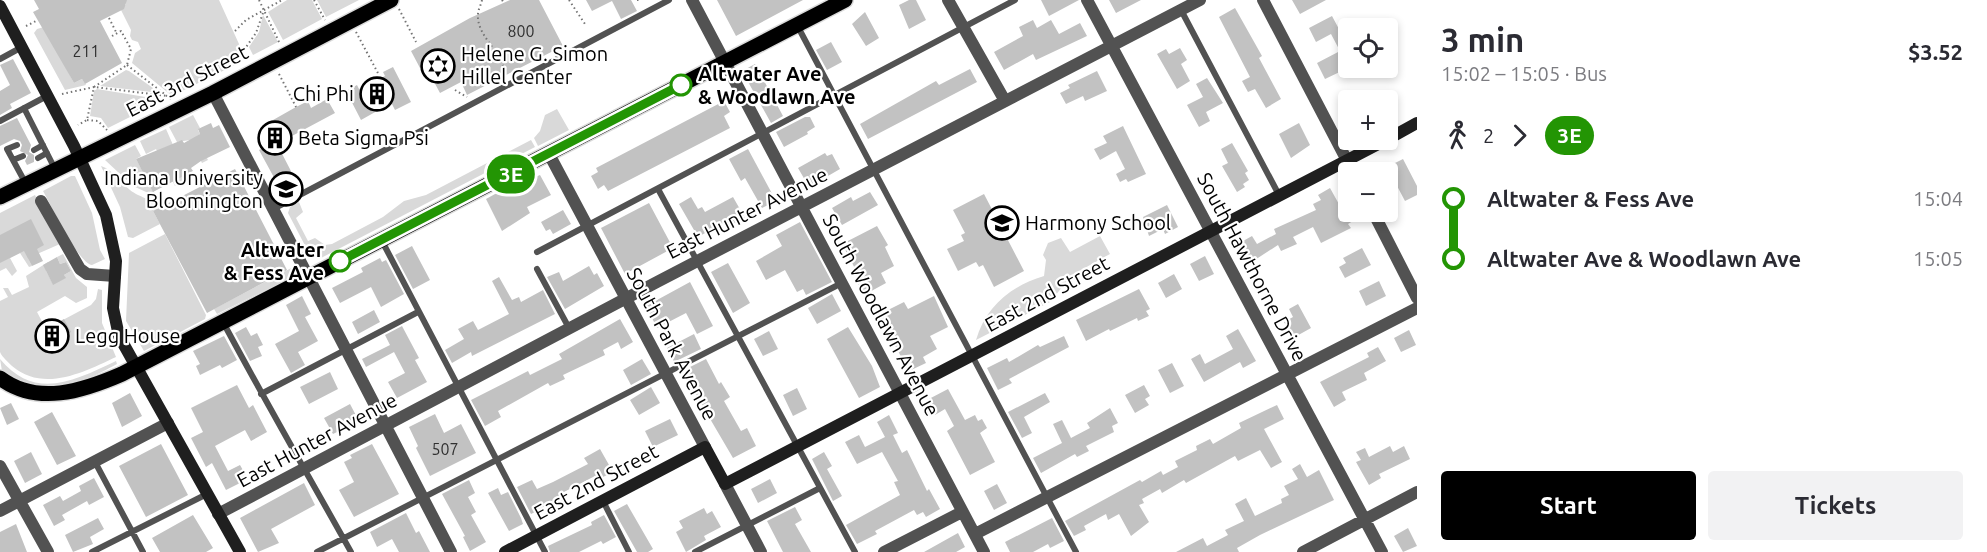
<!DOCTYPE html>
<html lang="en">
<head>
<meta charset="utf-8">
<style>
	body { margin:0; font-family:Ubuntu,sans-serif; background:#f2f2f3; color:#2b2b33; height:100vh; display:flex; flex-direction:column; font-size:22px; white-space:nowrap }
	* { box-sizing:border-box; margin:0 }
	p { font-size:20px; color:#7c7c81 }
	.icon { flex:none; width:33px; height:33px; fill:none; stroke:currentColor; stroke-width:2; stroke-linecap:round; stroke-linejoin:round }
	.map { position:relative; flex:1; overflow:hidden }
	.sheet { display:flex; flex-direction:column; background:#fff; width:570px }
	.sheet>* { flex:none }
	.badge { padding:0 12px; border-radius:20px; font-size:21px; line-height:39px }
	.tools { position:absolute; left:1338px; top:18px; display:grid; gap:12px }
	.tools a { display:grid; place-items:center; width:60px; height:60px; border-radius:6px; background:#fff; box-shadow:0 3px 9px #0003; font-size:30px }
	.map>.badge { position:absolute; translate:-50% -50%; box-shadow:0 0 0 3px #fff }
	.legs { display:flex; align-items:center; gap:9px; height:66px; padding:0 24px; font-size:20px }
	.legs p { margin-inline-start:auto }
	.summary { display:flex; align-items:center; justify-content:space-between; height:102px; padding:0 24px }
	h1 { font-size:33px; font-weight:700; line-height:45px }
	.button { display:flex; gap:12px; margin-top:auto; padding:12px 24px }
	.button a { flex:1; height:69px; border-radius:6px; background:#000; color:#fff; font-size:24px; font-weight:700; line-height:69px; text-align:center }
	.button a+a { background:#f2f2f3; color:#2b2b33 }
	ul { padding:0 24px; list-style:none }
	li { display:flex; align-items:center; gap:21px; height:60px; font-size:22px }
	li i { display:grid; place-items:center; width:9px; height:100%; margin:0 8px; background:currentColor }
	li i::after { content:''; width:15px; height:15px; margin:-8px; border:4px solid; border-radius:50%; background:#fff }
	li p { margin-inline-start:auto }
	li:first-child i { background:linear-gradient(#0000 50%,currentColor 0) }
	li:last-child i { background:linear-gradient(currentColor 50%,#0000 0) }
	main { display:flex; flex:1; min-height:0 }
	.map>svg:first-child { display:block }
	.green { fill:#d9d9d9 }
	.building { fill:#c2c2c2 }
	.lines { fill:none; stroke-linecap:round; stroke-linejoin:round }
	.primary-casing { stroke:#dbdbdb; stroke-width:18 }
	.path { stroke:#747474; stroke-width:2; stroke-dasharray:1.5 3; stroke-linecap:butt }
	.lane { stroke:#525252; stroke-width:6 }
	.street { stroke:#525252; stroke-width:12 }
	.secondary { stroke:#1f1f1f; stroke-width:12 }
	.primary { stroke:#000; stroke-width:15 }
	.line-1-casing { stroke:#fff; stroke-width:14 }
	.line-1 { stroke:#239504; stroke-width:9 }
	.stop-1-dot { fill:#fff; stroke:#239504; stroke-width:3 }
	.labels { text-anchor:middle; stroke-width:4.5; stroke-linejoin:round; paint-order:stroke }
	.number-label { font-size:16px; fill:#303030 }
	.poi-label { font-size:20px; fill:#000; stroke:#fff; text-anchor:start }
	.stop-label { font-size:20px; font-weight:bold; fill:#000; stroke:#fff; text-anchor:start }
	.street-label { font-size:20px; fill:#000; stroke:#fff }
</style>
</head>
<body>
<main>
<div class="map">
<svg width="1417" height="552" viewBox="0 0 1417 552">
	<rect width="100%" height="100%" fill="#fff"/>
	<path class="green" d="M124 0H219L239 44 241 62 172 96 132 63 135 53 141 49 138 42 132 40 130 36 131 30 121 10 126 4Z
		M287 0H312L322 19 283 40 268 12Z
		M317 0H359L326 17Z
		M263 15 278 42 253 55 249 47 259 32Z
		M44 27 74 83 82 79 86 85 65 90 34 33 37 29Z
		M126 70 129 71 160 93 100 86Z
		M97 89 164 100 108 128 101 118 90 116 94 91Z
		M557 109 569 130 538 146 534 138 540 131 545 115Z
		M193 115 200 128 198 130 200 134 196 137 208 160 202 163 190 140 177 142 169 127Z
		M166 129 188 179 175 186 156 149 146 154 140 141Z
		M531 140 535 147 321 258 310 255 288 213 290 207 299 202 303 212 296 218 308 241 315 238 325 245 332 244 383 217 404 201 426 195Z
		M135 145 141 156 136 159 157 197 133 186 105 160Z
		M101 166C113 170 120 182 130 190 140 198 150 197 157 209L153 211 160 224 133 238 128 237 120 207Z
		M71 176H75L92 213 100 250 105 259 92 265C78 263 51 205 43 191Z
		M35 195 60 244 28 258 32 266 29 267 20 253 10 258 17 271 12 276 6 268 0 271V213Z
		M165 234 206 315 205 319 144 351 126 321 129 253Z
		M1100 236 1110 254 1072 275 1050 302 976 340C986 306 1011 286 1044 276L1046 260 1043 255 1048 243 1061 238 1070 252Z
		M63 254 76 278 87 287V298L76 303 65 296 37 312 46 329 91 305 96 299 98 289 102 290V323L116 357C84 372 44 393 12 366 9 363 2 357 0 352 0 342 0 314 0 301L8 297 3 288H8L12 295 29 287 26 276 48 262 51 268 46 271 53 284 65 278 64 275 71 271 66 262 60 264 57 257Z
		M295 266 294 276 217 314 214 309Z
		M0 359C35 401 74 381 116 361L117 364C92 378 52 397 22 384 15 381 9 375 2 371Z"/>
	<path class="building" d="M34 0H127L124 9 100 21 122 63 85 84 82 79 74 83 33 12 39 9Z
		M510 0H539L563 46 467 95 461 82 440 93 425 65 420 68 411 51 470 18Z
		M586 0H631L637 11 621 19 612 1 592 11Z
		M717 0H803L736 36Z
		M909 0H916L926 20 909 29 899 5Z
		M1041 0H1079L1049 16Z
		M1109 0H1141L1116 13Z
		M1292 0H1326L1300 14Z
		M1235 8 1262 56 1259 58 1281 99 1266 108 1255 89 1248 92 1242 81 1250 77 1219 17Z
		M865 12 879 38 866 46 852 24Z
		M1332 16 1348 46V68L1325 79 1317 63 1340 51 1331 34 1316 42 1309 28Z
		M1033 20 1037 28 1051 20 1059 34 1080 23 1087 36 1036 60 1033 54 1004 70 994 52 1023 36 1019 27Z
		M831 42 842 62 827 70 816 50Z
		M1180 48 1187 60 1181 64 1190 81 1177 89 1157 54 1166 49 1169 54Z
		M13 59 31 93 10 104 12 108 0 115V91L10 85 0 65Z
		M755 64 783 116 771 123 742 71Z
		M393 67 411 102 395 110 389 98 374 105 377 111 361 120 346 91 357 85 359 89 385 76 383 72Z
		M970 69 977 82 868 139 860 124 936 81 939 85Z
		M1097 71 1107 91 1085 101 1083 96 1066 104 1060 93 1070 88 1068 85Z
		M1207 78 1223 103 1206 112 1210 121 1199 127 1187 105 1203 97 1196 84Z
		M327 99 335 113 277 144 293 175 277 183 259 150 266 146 259 133 268 128 266 124 296 107 308 101 311 108Z
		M724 101 730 112 724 116 730 128 608 191 604 185 598 189 591 176 598 172 596 168Z
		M805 117H810L815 127 807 132 808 134 784 147 776 132Z
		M17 118 31 145 29 152 34 155V162L27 165 25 161 28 155 20 151 22 145 20 141 14 139 0 146V126Z
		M211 123 213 128 219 125 230 147 201 161 191 168 193 171 153 192 136 159 182 140 184 143 200 134 198 129Z
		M1299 123 1310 145 1291 158 1279 134Z
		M1123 126 1146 174 1128 182 1126 179 1120 182 1116 174 1125 169 1116 151 1100 160 1094 149 1107 143 1103 136Z
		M1232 143 1248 171 1245 173 1249 180 1243 184 1245 187 1237 192 1222 166 1228 163 1221 149Z
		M748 149 776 201 762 208 745 178 741 181 729 159Z
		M825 153 827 156 832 154 840 169 809 187 798 168Z
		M1403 159 1417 186V195L1405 201 1387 167Z
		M235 169 287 270 207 313 153 211Z
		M531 174 533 178 540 175 551 195 527 207 530 213 502 231 486 199Z
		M1330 188 1345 215 1348 213 1353 221 1348 224 1351 228 1321 243 1313 227 1293 237 1297 244 1281 251 1278 245 1247 265 1236 245 1252 236 1257 244 1276 234 1274 229 1316 210 1313 204 1321 200 1318 195Z
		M870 192 878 205 842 225 832 208 851 197 853 201Z
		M984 194 1024 271 994 287 983 265 979 267 976 262 958 271 947 249 964 241 961 235 965 233 953 210Z
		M691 197 698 209 702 207 705 212 733 197 745 218 726 228 723 223 698 237 679 204Z
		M649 203 673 248 625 274 601 228Z
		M1167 205 1178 227 1165 234 1163 229 1149 236 1143 217Z
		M563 210 571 224 553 234 550 229 546 231 541 222Z
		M31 219 44 245 37 249 43 261 32 266 24 251 0 263V235Z
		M800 222 832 282 806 295 803 289 797 292 785 270 766 280 756 261 782 246 776 235Z
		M877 226 888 245 885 247 894 266 881 273 886 283 864 295 856 280 860 278 842 244Z
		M412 246 430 280 413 289 395 255Z
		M1362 248 1371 265 1345 278 1339 267 1346 263 1343 258Z
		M1205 256 1214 274 1199 281 1190 264Z
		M57 257 60 264 66 262 71 271 64 275 66 278 53 285 43 265Z
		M380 258 382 262 386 260 404 294 381 307 371 287 340 303 332 288 363 272 361 268Z
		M728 263 750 303 733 313 711 272Z
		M589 266 594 275 597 273 604 286 565 309 547 277 559 272 563 281Z
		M1174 274 1182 289 1166 298 1158 283Z
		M499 277 512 300 519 297 521 302 543 290 555 314 472 356 471 352 452 363 445 350 464 339 458 329 473 321 478 330 509 314 492 281Z
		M1379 281 1386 296 1366 306 1359 291Z
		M690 282 713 326 697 334 686 313 657 328 646 306Z
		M1139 289 1150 309 1146 311 1149 316 1138 321 1137 318 1110 331 1109 329 1086 341 1076 320Z
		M832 294 841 311 817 324 808 308Z
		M302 296 311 314 305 317 318 341 298 352 305 365 291 373 275 344 299 331 286 305Z
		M934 296 948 327 930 336 937 349 923 357 926 363 909 371 878 315 904 302 908 309Z
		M1298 304 1311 328 1293 338 1284 322 1293 317 1289 309Z
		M374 310 380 322 358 334 352 322Z
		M64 319 71 332 58 339 62 345 49 352 39 333Z
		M620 319 633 342 621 349 618 342 603 350 605 355 563 375 565 379 550 386 548 383 498 411 501 417 485 426 471 400 528 371 530 375 562 359 559 354Z
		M402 326 419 358 415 360 427 382 397 398 388 382 405 373 394 352 366 367 362 359 390 345 385 335Z
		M246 327 251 336 257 333 263 345 258 347 262 356 250 361 235 333Z
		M848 327 872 366 880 387 859 398 827 339Z
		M1238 329 1256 361 1243 368 1240 362 1204 382 1191 359 1200 354 1205 364 1233 349 1226 336Z
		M1409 330 1416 345 1401 352 1394 338Z
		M769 331 778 349 763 356 754 339Z
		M694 334 701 349 674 362 667 348Z
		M224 336 237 360 222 368 220 365 200 375 196 366 200 364 193 351Z
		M1064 336 1069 347 1009 379 1012 383 998 390 987 368 1007 358 1009 362 1038 345 1040 347Z
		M1378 347 1386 361 1364 373 1367 380 1342 392 1346 400 1334 407 1320 382 1369 357 1367 353Z
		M642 359 651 374 631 385 623 370Z
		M706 359 719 384 721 382 730 397 724 401 741 431 747 428 756 446 733 458 682 371Z
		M1172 363 1184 386 1170 393 1158 370Z
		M330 372 338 389 309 404 300 387Z
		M237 385 249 408 253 405 267 432 251 441 245 430 215 446 228 471 240 465 248 479 226 490 212 463 206 467 191 438 203 432 191 408Z
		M1144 385 1150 396 1145 399 1149 405 1135 413 1125 395Z
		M651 387 660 403 639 415 630 400Z
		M797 388 807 409 793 416 783 395Z
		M948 389 965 420 975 415 978 421 982 419 987 428 980 433 995 462 970 475 947 431 954 426 945 409 935 415 927 400Z
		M130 393 142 416 122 427 112 403Z
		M1045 393 1050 402 1024 417 1032 433 1022 438 1008 412Z
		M11 403 19 419 7 425 0 408Z
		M350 404 359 421 333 434 324 418Z
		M1277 405 1284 419 1264 429 1282 462 1271 468 1260 450 1238 461 1235 456 1186 483 1184 480 1162 493 1160 489 1142 499 1144 503 1139 505 1149 522 1131 536 1119 514 1108 520 1106 514 1084 526 1086 530 1074 536 1065 521 1140 480 1142 482 1161 471 1163 475 1178 467 1175 461 1197 450 1196 446 1210 439 1213 444 1241 428 1239 423Z
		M1110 408 1118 423 1112 426 1114 432 1086 446 1089 451 1077 457 1075 454 1041 473 1033 458 1062 443 1053 424 1062 420 1071 438 1090 428 1087 423Z
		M52 412 76 456 57 465 34 422Z
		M435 414 444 433 461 424 476 453 430 476 416 448 418 446 409 427Z
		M889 415 898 433 893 435 902 453 907 450 927 491 929 489 940 509 926 517 923 512 917 515 914 510 875 531 877 534 857 544 846 525 900 495 894 482 898 481 882 452 857 464 845 442 859 435 865 447 885 437 877 422Z
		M670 419 678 435 653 447 645 431Z
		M161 444 188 495 146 517 119 466Z
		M372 444 399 494 354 517 339 490 354 482 344 462 352 458 350 455Z
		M1390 446 1393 452 1404 446 1410 459 1379 474 1381 478 1369 485 1356 462 1361 460 1356 452 1365 448 1369 457Z
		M600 449 613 472 597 480 595 476 560 494 564 501 553 508 551 504 531 514 517 487 532 480 537 489 553 482 588 464 584 458Z
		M31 452 42 474 25 483 14 461Z
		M824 452 832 466 827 469 842 496 833 501 812 459Z
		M1300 464 1307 477 1319 470 1334 500 1260 535 1237 548 1239 552H1176L1203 538 1207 546 1228 535 1225 530 1244 521 1235 504 1246 498 1255 516 1282 503 1281 499 1289 495 1284 486 1298 479 1292 469Z
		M94 478 104 497 89 505 87 501 62 515 65 520 54 526 43 505 60 496 63 501 81 491 79 486Z
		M770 479 777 493 758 503 751 489Z
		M469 480 475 493 468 497 476 512 471 515 486 542 470 551 463 537 465 536 442 494Z
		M304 483 315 505 271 529 279 543 258 552 240 518Z
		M997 484 1007 503 994 510 984 491Z
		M498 488 501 495 508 492 521 518 523 524 509 531 488 493Z
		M627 504 653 549 648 552H637L614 511Z
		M795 507 802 520 795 524 811 552H783L767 521Z
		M704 508 707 514 712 511 721 527 704 536 706 540 686 552 676 532 683 528 679 521Z
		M406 513 416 533 419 531 430 552H399L392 539 377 547 370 532Z
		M193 515 213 548 206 552H160L152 538Z
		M604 515 616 537 603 544 601 541 579 552H550L548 546 592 525 591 522Z
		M98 518 104 529 90 537 93 544 73 552 65 535Z
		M1052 518 1064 541 1050 548 1048 544 1033 552H1010L1005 542Z
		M16 524 27 552H0V532Z
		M1408 528 1417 546 1403 552 1394 536Z
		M958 533 965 547 956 552H924Z"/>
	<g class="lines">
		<defs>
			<path id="primary" d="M0 197 213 93 391 0
				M0 378C37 406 83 391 122 374L845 0"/>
		</defs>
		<use href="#primary" class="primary-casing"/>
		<path class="path" d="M259 0 280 44
			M314 0 325 20
			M482 0C481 5 478 10 478 14 476 37 505 53 505 76
			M502 0 504 3
			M569 0 585 24
			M637 0H641
			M399 9 416 42
			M109 18 117 34
			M26 26 36 21
			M235 31 246 20 282 0
			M356 32 379 75
			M112 36 121 31 131 49 127 65 94 87 168 96
			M244 50 256 33 264 10
			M127 65 171 99
			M279 74 296 107
			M455 90 467 97
			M62 94 94 87 87 120 78 125
			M87 120 98 121 107 130"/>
		<path class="lane" d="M1181 10 1279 195
			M797 25 1076 552
			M0 59 22 47
			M24 108 55 169
			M0 121 47 96
			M17 145 7 149 26 184
			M34 150 43 145
			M38 158 47 153
			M13 160 23 156
			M658 189 855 552
			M275 208 669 0
			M382 241 545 552
			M537 252 1015 0
			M537 269 569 328
			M223 322C264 399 308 475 351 552
			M261 394 418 312
			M95 462 143 552
			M603 501 629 552
			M92 552 207 494
			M317 552 836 286
			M695 552 820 488"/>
		<path class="street" d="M692 0 984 552
			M948 0 1005 101
			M1087 0 1382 552
			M1263 0 1353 172
			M213 93 451 552
			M549 154 705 447
			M41 201 80 269 87 274 115 276
			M1373 212 1417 298
			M0 466 48 552
			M725 484 761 552
			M0 511 168 423
			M218 514 657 282 1200 0
			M975 534 1417 308
			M884 552 962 512
			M1303 552 1417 492"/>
		<path class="secondary" d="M0 6 74 146 106 215 116 261 113 308 119 336 240 552
			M1388 139 1417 123
			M505 552 705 447 725 484 1386 140"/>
		<use href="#primary" class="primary"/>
	</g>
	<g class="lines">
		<defs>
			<path id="line-1" d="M340 261 681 85"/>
		</defs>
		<use href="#line-1" class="line-1-casing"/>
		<use href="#line-1" class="line-1"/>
	</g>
	<defs>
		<symbol id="synagogue-ring" viewBox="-11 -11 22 22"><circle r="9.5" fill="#fff" stroke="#000" stroke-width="1.5"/><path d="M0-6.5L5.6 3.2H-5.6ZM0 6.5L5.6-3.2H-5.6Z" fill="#000"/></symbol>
		<symbol id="building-ring" viewBox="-11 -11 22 22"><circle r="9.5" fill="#fff" stroke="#000" stroke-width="1.5"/><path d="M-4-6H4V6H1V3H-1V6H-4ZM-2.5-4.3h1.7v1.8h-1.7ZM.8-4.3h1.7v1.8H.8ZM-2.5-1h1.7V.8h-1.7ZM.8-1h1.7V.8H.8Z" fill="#000"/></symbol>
		<symbol id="university-ring" viewBox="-11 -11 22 22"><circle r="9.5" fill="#fff" stroke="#000" stroke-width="1.5"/><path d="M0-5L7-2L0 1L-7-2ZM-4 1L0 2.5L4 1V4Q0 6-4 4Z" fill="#000"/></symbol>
		<symbol id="school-ring" viewBox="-11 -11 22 22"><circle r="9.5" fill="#fff" stroke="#000" stroke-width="1.5"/><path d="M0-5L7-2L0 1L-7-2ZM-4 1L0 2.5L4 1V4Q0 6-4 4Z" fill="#000"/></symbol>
	</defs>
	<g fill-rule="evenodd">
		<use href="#synagogue-ring" x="419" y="47" width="38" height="38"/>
		<use href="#building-ring" x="358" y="75" width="38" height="38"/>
		<use href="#building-ring" x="256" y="119" width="38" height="38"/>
		<use href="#university-ring" x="267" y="170" width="38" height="38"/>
		<use href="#school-ring" x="983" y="204" width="38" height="38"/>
		<use href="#building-ring" x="33" y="317" width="38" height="38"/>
	</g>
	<g class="stop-1-dot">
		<circle cx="681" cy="85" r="10"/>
		<circle cx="340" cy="261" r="10"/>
	</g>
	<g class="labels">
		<g class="number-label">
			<text x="521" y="37">800</text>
			<text x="86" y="57">211</text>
			<text x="445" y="455">507</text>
		</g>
		<g class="poi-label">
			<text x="461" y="61">Helene G. Simon<tspan x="461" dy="23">Hillel Center</tspan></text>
			<text x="354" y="101" text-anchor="end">Chi Phi</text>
			<text x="298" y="145">Beta Sigma Psi</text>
			<text x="263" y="185" text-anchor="end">Indiana University<tspan x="263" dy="23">Bloomington</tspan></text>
			<text x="1025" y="230">Harmony School</text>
			<text x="75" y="343">Legg House</text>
		</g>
		<g class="stop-label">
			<text x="698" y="81">Altwater Ave<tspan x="698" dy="23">&amp; Woodlawn Ave</tspan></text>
			<text x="324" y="257" text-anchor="end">Altwater<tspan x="324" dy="23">&amp; Fess Ave</tspan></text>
		</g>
		<g class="street-label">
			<text transform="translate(187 81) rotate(-27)" y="7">East 3rd Street</text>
			<text transform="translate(747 213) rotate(-27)" y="7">East Hunter Avenue</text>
			<text transform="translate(1252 267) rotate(62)" y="7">South Hawthorne Drive</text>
			<text transform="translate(1047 294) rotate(-28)" y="7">East 2nd Street</text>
			<text transform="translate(881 315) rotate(62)" y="7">South Woodlawn Avenue</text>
			<text transform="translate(672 344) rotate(62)" y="7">South Park Avenue</text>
			<text transform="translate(317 440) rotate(-28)" y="7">East Hunter Avenue</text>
			<text transform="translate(596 482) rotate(-28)" y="7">East 2nd Street</text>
		</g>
	</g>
</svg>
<div class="tools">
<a><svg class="icon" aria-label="locate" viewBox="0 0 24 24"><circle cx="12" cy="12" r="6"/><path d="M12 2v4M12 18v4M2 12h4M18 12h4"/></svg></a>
<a>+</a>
<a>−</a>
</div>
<b class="badge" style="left:511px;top:174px;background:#239504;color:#fff">3E</b>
</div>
<section class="sheet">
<div class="summary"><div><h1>3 min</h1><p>15:02 – 15:05 · Bus</p></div><b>$3.52</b></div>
<div class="legs"><svg class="icon" aria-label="walk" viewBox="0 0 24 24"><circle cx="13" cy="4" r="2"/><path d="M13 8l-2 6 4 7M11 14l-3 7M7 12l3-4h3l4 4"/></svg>2<svg class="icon" aria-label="forward" viewBox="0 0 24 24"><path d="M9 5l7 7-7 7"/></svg><b class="badge" style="background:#239504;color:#fff">3E</b></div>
<ul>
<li><i style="color:#239504"></i><b>Altwater &amp; Fess Ave</b><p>15:04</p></li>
<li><i style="color:#239504"></i><b>Altwater Ave &amp; Woodlawn Ave</b><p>15:05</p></li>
</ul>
<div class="button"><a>Start</a><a>Tickets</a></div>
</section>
</main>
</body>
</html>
